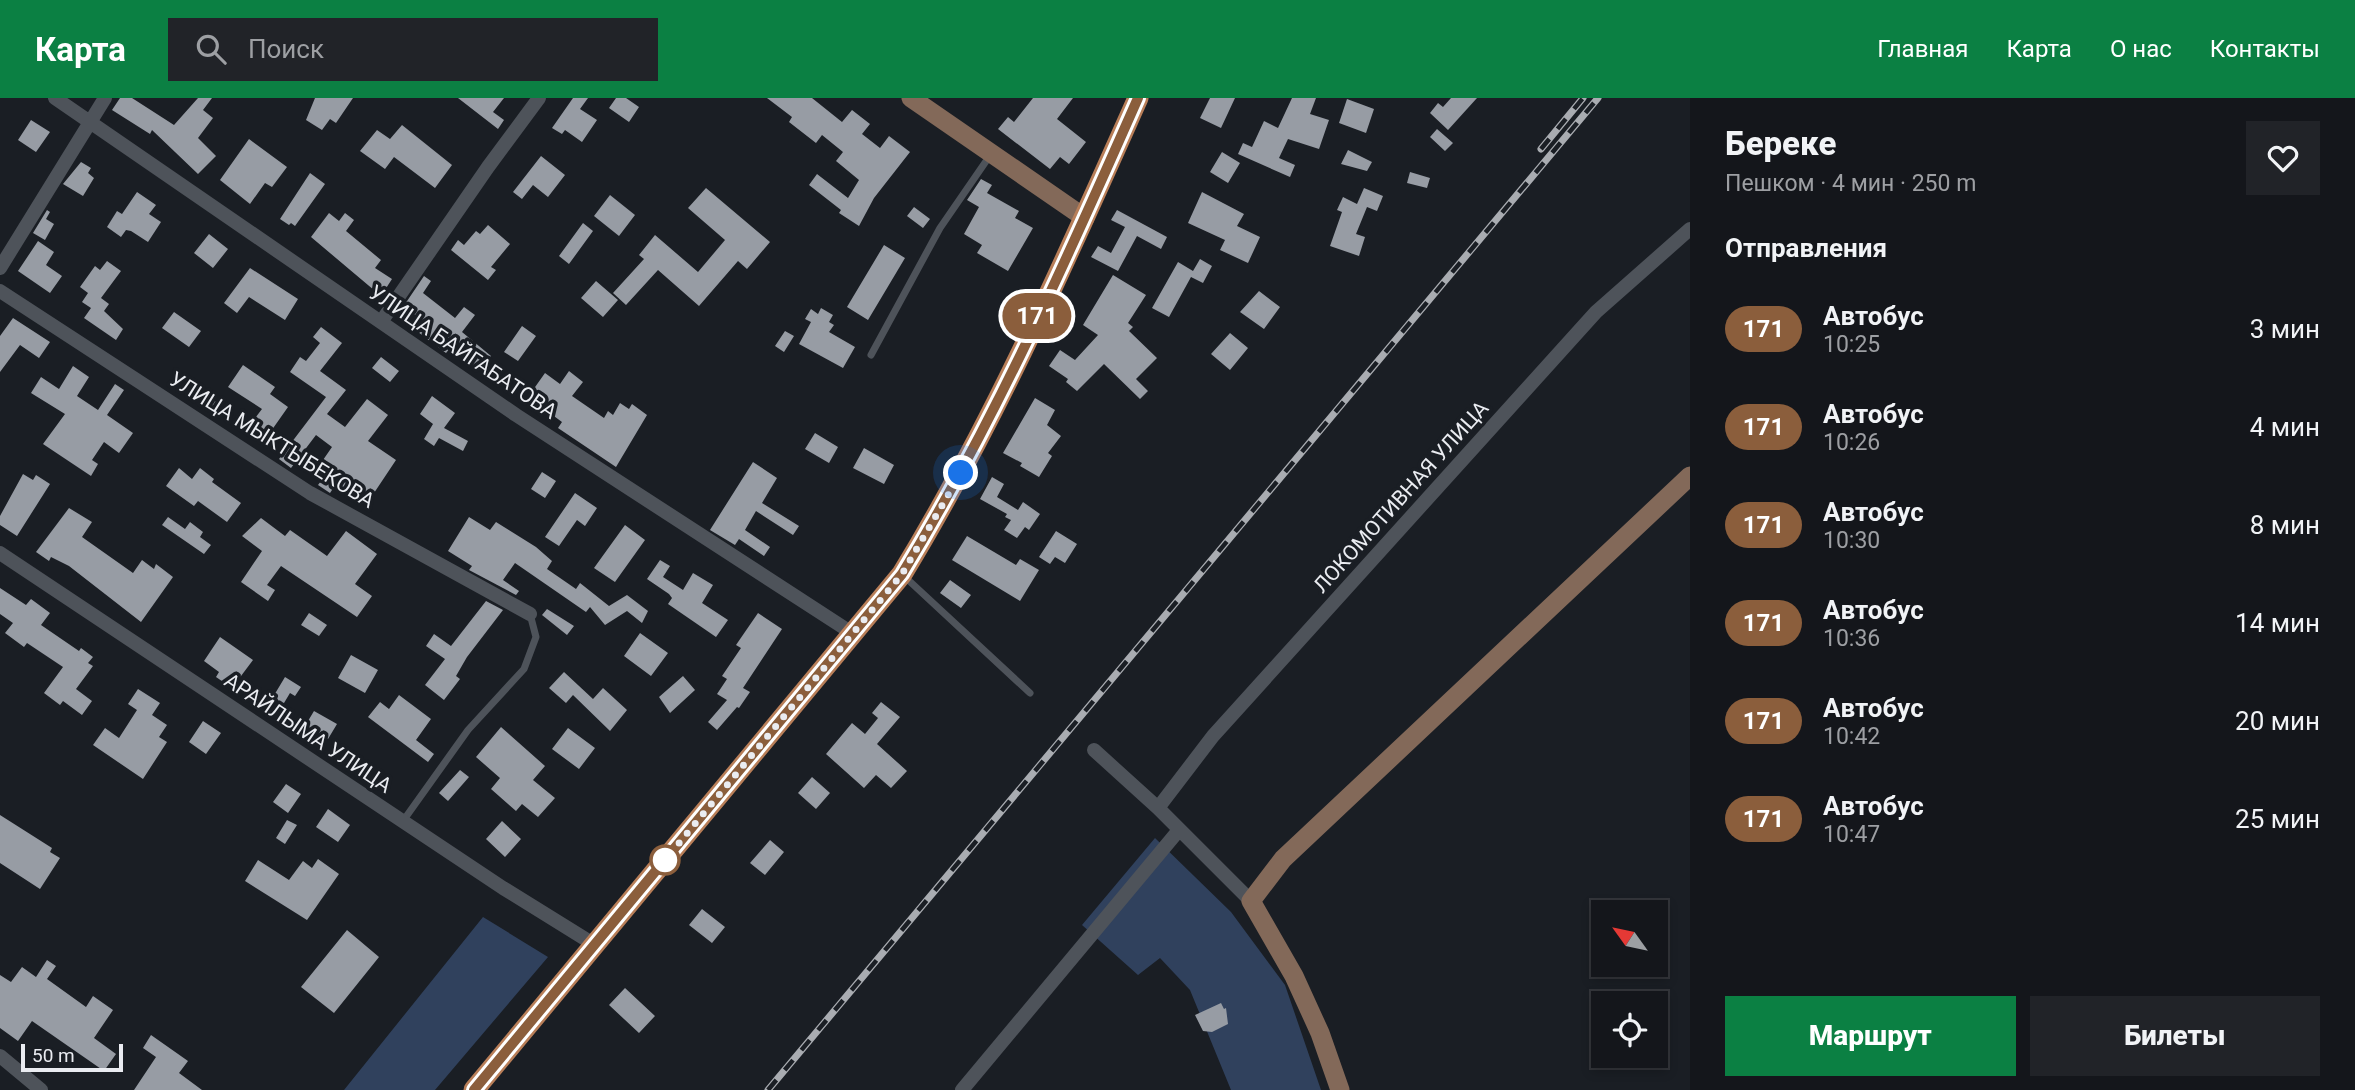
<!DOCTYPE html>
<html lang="ru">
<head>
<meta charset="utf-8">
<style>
	body { margin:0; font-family:Roboto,sans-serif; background:#212328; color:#f1f3f6; height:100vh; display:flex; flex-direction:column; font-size:26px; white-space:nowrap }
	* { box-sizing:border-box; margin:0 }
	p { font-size:23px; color:#9d9fa3 }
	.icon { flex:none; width:38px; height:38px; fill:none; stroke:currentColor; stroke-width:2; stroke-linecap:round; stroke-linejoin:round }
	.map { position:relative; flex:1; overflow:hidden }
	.side { display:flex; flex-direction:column; background:#14161b; width:665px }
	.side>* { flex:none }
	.badge { padding:0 14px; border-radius:23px; font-size:24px; line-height:46px }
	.needle { width:46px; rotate:303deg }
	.buttons { position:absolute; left:1591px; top:802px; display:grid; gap:14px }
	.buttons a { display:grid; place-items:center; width:77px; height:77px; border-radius:0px; background:#14161b; box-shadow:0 4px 10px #0003,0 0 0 2px #33353a; font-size:35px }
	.scale { position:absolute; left:21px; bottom:18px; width:102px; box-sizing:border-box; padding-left:7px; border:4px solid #eaecf1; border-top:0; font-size:19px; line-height:24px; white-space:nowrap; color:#eaecf1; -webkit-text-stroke:5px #1a1e24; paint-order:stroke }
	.you { position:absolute; width:35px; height:35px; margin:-18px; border:5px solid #fff; border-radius:50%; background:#1a73e8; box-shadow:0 0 0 10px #1a73e833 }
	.map>.badge { position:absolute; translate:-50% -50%; box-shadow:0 0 0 4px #fff }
	h2 { padding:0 35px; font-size:26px; line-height:63px }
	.round { display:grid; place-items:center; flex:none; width:74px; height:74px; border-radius:0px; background:#212328 }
	.overview { display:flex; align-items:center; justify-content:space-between; height:119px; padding:0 35px }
	h1 { font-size:33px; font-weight:800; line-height:52px }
	.action { display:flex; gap:14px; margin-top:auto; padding:14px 35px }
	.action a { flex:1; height:80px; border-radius:0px; background:#0b8043; color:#fff; font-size:28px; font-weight:800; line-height:80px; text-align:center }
	.action a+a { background:#212328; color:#f1f3f6 }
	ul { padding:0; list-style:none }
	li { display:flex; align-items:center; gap:21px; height:98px; padding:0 35px }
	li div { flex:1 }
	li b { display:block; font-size:26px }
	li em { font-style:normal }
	li .badge { min-width:77px; font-weight:700; text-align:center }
	header { display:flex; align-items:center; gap:42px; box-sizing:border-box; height:98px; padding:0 35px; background:#0b8043; color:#fff }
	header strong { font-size:33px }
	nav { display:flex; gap:38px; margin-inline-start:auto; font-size:24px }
	.search { width:490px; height:63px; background:#212328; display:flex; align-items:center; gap:18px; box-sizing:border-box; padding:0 24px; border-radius:0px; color:#9d9fa3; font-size:26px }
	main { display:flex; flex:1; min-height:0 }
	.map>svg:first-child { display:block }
	.green { fill:#30415d }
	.building { fill:#979ca4 }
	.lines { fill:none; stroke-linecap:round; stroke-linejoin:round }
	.lane { stroke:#4e535a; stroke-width:7 }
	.street { stroke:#4e535a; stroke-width:14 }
	.secondary { stroke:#836959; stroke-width:19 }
	.primary { stroke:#b87e58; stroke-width:21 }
	.rail-casing { stroke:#a9acb1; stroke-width:7 }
	.rail { stroke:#1a1e24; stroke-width:4.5; stroke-dasharray:13; stroke-linecap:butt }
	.line-casing { stroke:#fff; stroke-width:16 }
	.line { stroke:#8b5e3c; stroke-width:10 }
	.walk { stroke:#eaecf1; stroke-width:7; stroke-dasharray:0 12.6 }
	.stop-dot { fill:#fff; stroke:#8b5e3c; stroke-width:3.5 }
	.labels { text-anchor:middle; stroke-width:7; stroke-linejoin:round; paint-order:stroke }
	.street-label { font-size:21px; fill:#eaecf1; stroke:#1a1e24 }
</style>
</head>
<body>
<header>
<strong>Карта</strong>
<div class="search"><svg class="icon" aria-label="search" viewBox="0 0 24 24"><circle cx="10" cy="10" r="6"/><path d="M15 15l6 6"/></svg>Поиск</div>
<nav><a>Главная</a><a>Карта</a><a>О нас</a><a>Контакты</a></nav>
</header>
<main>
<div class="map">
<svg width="1690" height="992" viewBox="0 0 1690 992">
	<rect width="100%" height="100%" fill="#1a1e24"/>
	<path class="green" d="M1155 740 1231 814 1285 887 1321 992H1231L1190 892 1160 860 1138 877 1082 827Z
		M483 819 548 859 435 992H344Z"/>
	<path class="building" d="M120 0H132L174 27 198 0H212L203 12 213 20 198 40 216 58 198 76 152 32 150 36 112 12Z
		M315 0H353L336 25 330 21 322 32 306 22Z
		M458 0H504L493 14 504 22 498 31Z
		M573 0H588L580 11 597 22 582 44 565 32 562 36 552 30Z
		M616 0H626L639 9 629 24 609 10Z
		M767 0H812L842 24 852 12 870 26 862 36 880 50 889 38 910 54 874 100 859 128 839 115 841 112 809 87 817 76 848 100 859 82 836 63 843 54 822 37 816 45 789 24 792 19Z
		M1033 0H1073L1057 21 1086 44 1069 66 1060 59 1050 71 998 31 1008 19 1014 24Z
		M1210 0H1235L1221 30 1200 20Z
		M1292 0H1316L1310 16 1329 22 1319 51 1288 41 1279 60 1295 67 1290 79 1238 56 1243 45 1252 49 1264 23 1278 30Z
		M1451 0H1477L1448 32 1430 15 1438 5 1443 9Z
		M1347 1 1374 11 1366 35 1339 25Z
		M31 22 50 34 36 54 18 42Z
		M402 27 452 67 435 90 394 59 385 71 360 53 377 32 390 41Z
		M1437 31 1453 45 1445 53 1430 39Z
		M249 41 287 69 272 89 265 85 250 106 220 82Z
		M1348 52 1372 64 1367 73 1341 66Z
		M1222 54 1240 65 1228 85 1210 74Z
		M541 58 565 77 548 99 533 87 522 101 513 94Z
		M81 64 91 70 88 75 94 80 83 98 63 86Z
		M1410 74 1430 80 1427 90 1407 85Z
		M310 75 325 86 295 128 291 125 289 127 280 121Z
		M981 81 992 87 987 95 1019 113 1015 120 1033 130 1008 173 977 155 982 147 964 136 979 109 967 102Z
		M706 90 770 144 747 171 738 163 699 208 658 172 626 207 613 195 644 161 639 157 655 137 698 174 725 142 688 110Z
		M1364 90 1383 98 1377 113 1367 109 1356 136 1365 139 1359 158 1330 148 1342 114 1337 112 1343 99 1357 106Z
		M137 94 156 107 149 116 161 124 148 144 131 133 126 132 121 139 107 129 117 113 122 116Z
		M1202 94 1244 116 1237 128 1260 139 1248 165 1220 152 1225 142 1188 125Z
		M610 97 635 117 619 138 594 118Z
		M914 109 930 121 923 130 907 118Z
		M47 112 50 114 46 121 54 126 45 142 33 135Z
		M1117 112 1167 139 1161 151 1137 138 1118 173 1091 159 1098 148 1111 155 1125 129 1111 122Z
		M329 115 339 123 345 115 354 122 346 133 381 162 375 170 392 181 381 198 311 139Z
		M583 125 593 133 569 166 559 158Z
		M488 127 510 146 491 169 496 172 488 182 451 152 458 142 464 147 476 133 480 136Z
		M209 136 228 151 213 170 194 155Z
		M38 143 54 154 46 167 62 178 50 195 18 173Z
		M884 147 905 160 868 222 847 209Z
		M1200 161 1212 168 1203 185 1191 179 1169 219 1152 210 1178 164 1193 173Z
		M107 163 121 173 101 200 109 206 104 213 123 231 116 242 84 220 91 210 82 204 88 195 80 189 95 168 100 172Z
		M250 170 298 201 285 222 249 199 237 215 224 205Z
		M1113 177 1146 197 1128 225 1133 229 1129 233 1157 260 1136 281 1148 293 1140 301 1104 266 1077 293 1066 284 1068 281 1049 268 1060 252 1075 262 1098 237 1083 227Z
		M424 178 431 183 423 195 455 220 464 209 475 217 462 234 491 258 479 272 451 249 446 255 418 234 425 224 403 209Z
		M596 183 618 202 603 219 581 200Z
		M1259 193 1280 209 1264 231 1240 214Z
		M821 210 833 217 829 224 834 227 829 234 855 249 843 270 799 246 811 224 805 221 811 211 818 216Z
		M174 214 201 233 189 249 162 230Z
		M13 220 50 244 39 260 20 247 0 274V238Z
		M522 228 536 238 518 263 504 254Z
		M321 229 342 245 320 273 346 292 327 316 345 329 367 301 388 317 368 343 396 362 370 401 356 392 350 400 334 389 330 395 318 387 332 368 323 362 332 349 316 337 291 370 279 361 326 299 290 274 300 259 306 263 320 245 313 239Z
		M785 233 794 238 784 254 775 248Z
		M1230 235 1248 250 1230 272 1211 256Z
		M381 259 399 273 390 284 372 270Z
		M243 267 275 289 270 296 288 309 269 336 252 324 262 311 228 289Z
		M73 268 89 279 77 298 98 312 115 286 124 292 107 317 133 335 119 355 104 344 92 362 98 366 91 378 43 346 65 316 31 295 41 279 59 291Z
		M569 273 583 284 572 298 604 320 608 313 613 317 620 305 629 311 632 306 647 317 616 369 558 330 562 324 528 299 545 275 560 286Z
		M203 293 221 308 214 317 196 302Z
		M432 298 455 315 444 330 468 343 463 353 439 340 434 348 424 341 433 326 420 316Z
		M1035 300 1055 312 1047 327 1061 338 1048 355 1052 358 1039 379 1020 368 1022 365 1003 355Z
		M815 335 838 349 829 365 805 351Z
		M864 350 894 367 884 386 853 370Z
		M753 364 777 380 762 405 799 428 793 437 756 413 745 432 770 449 764 458 739 441 735 447 710 432Z
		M179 370 192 381 200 370 214 381 212 384 241 405 227 424 198 403 194 408 166 388Z
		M542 374 556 383 545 400 531 391Z
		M23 376 33 382 36 377 50 386 17 438 0 427V418Z
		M992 379 1004 386 997 399 1018 412 1023 404 1040 416 1029 432 1025 429 1017 440 1004 432 1011 422 1005 419 1007 416 980 401Z
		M575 395 597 410 585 428 577 422 559 448 545 439Z
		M69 410 92 424 82 439 133 475 142 462 154 471 156 466 173 479 141 524 69 468 51 459 49 463 36 454Z
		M168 419 185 431 190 424 203 434 200 439 211 447 204 456 162 427Z
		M469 419 490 432 496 424 536 449 552 463 547 471 576 491 580 485 609 508 627 497 648 513 642 525 627 513 605 527 590 509 586 514 515 465 503 482 519 493 516 497 469 472 472 468 448 453Z
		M261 420 285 438 290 432 327 458 346 433 377 456 355 486 372 498 357 519 281 468 267 487 275 492 268 503 241 484 262 453 242 438Z
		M625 427 645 442 615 484 594 470Z
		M1056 433 1077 446 1065 465 1055 459 1050 466 1039 459Z
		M967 438 1016 467 1020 461 1039 472 1020 503 952 462Z
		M660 462 670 468 663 479 683 492 693 475 713 487 702 505 728 522 716 539 668 506 672 500 669 496 647 481Z
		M950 482 971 497 961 510 940 495Z
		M0 490 26 507 31 501 50 515 41 527 79 553 81 550 93 559 88 565 93 568 76 591 92 603 82 617 63 603 60 607 44 595 63 569 27 545 24 549 5 535 13 525 0 516Z
		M486 503 503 512 467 559 456 578 460 581 444 602 425 587 445 561 426 548 434 536 451 548Z
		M547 511 574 528 567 537 542 517Z
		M309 515 327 527 319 538 301 527Z
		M758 515 782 531 743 590 750 594 739 610 737 609 717 632 708 624 727 602 717 596 727 581 722 578 741 550 736 547Z
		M640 535 668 555 651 578 624 558Z
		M220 539 253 562 232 590 216 579 219 574 204 563Z
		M351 557 378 572 365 595 338 580Z
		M564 574 593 601 603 590 627 612 610 633 573 597 566 605 549 590Z
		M683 578 695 592 670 615 659 599Z
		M285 579 301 589 295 598 290 595 281 610 270 604Z
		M138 591 160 605 152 617 167 627 159 639 167 644 143 681 93 647 105 630 119 640 137 612 128 606Z
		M399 597 431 621 416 642 434 656 428 664 368 619 380 604 389 611Z
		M881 604 900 619 877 646 907 673 891 690 876 677 864 690 826 656 852 625 865 636 878 620 872 615Z
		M314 613 337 626 328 641 305 628Z
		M203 623 221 635 206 656 189 644Z
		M501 629 545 668 533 682 555 700 538 719 522 706 516 713 491 691 500 680 476 659Z
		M568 630 595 650 579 671 552 651Z
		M460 672 469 679 448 703 439 695Z
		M812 679 830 695 816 711 798 695Z
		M286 686 301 696 288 715 273 704Z
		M328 711 350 727 338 744 316 729Z
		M0 717 52 750 50 754 60 760 40 791 0 765Z
		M287 722 297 727 285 746 276 740Z
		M502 723 521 741 505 759 486 741Z
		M770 742 784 754 765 777 750 765Z
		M318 761 339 776 307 822 245 783 258 762 289 782 303 763 312 770Z
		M702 811 725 829 712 845 689 827Z
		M347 832 379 859 334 915 301 889Z
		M47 862 56 868 47 881 86 909 93 898 113 912 94 940 116 956 104 973 32 923 18 943 0 930V877L11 884 22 869 36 879Z
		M625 890 655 918 639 935 609 907Z
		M1221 905 1224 911 1226 910 1228 926 1212 934 1203 933 1195 917Z
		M151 937 188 963 179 975 202 992H134L156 959 143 950Z"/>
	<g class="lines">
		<path class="lane" d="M871 257 940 130 991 56
			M905 479 1030 595
			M403 723 468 632 524 571 536 539 530 516"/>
		<path class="street" d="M55 0 516 317 852 535
			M0 170 105 0
			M0 193 310 395 530 516
			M381 224 488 69 539 0
			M0 455 503 790 595 847
			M1094 652 1158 710 1251 803
			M1158 710 1213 638 1596 214 1690 131
			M0 958 41 992
			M962 992 1179 732"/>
		<path class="secondary" d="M911 0 1085 120
			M1340 992 1320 935 1294 878 1251 803 1283 761 1690 378"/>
		<path class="primary" d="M474 992 902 476C994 325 1066 161 1138 0"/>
		<defs>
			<path id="rail" d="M1541 51 1583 0
				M768 992 1598 0"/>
		</defs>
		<use href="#rail" class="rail-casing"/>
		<use href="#rail" class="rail"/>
	</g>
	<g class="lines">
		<defs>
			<path id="line" d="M474 992 902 476C994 325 1067 161 1138 0"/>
		</defs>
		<use href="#line" class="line-casing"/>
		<use href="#line" class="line"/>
		<path class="walk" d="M665 762 660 768 902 476 961 375"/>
	</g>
	<circle class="stop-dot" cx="665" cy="762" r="14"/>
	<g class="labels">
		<g class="street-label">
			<text transform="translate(463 254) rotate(34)" y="7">УЛИЦА БАЙГАБАТОВА</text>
			<text transform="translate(272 342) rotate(32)" y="7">УЛИЦА МЫКТЫБЕКОВА</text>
			<text transform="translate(1401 399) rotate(-48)" y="7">ЛОКОМОТИВНАЯ УЛИЦА</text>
			<text transform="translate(308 635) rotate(34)" y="7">АРАЙЛЫМА УЛИЦА</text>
		</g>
	</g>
</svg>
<div class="buttons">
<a><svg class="needle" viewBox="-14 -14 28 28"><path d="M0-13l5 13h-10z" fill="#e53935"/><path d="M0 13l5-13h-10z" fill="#9d9fa3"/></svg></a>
<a><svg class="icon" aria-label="locate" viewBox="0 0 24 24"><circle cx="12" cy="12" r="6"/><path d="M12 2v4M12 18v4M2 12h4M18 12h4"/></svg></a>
</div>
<div class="scale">50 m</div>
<div class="you" style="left:961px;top:375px"></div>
<b class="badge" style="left:1037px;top:218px;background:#8b5e3c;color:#fff">171</b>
</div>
<section class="side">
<div class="overview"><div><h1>Береке</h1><p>Пешком · 4 мин · 250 m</p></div><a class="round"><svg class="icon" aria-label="heart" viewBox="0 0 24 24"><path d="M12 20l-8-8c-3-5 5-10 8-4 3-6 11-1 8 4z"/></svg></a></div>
<h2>Отправления</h2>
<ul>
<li><span class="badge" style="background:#8b5e3c;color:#fff">171</span><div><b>Автобус</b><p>10:25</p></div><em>3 мин</em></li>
<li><span class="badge" style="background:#8b5e3c;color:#fff">171</span><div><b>Автобус</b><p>10:26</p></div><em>4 мин</em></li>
<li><span class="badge" style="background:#8b5e3c;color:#fff">171</span><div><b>Автобус</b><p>10:30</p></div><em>8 мин</em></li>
<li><span class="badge" style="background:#8b5e3c;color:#fff">171</span><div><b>Автобус</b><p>10:36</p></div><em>14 мин</em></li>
<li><span class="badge" style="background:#8b5e3c;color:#fff">171</span><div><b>Автобус</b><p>10:42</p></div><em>20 мин</em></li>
<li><span class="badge" style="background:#8b5e3c;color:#fff">171</span><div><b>Автобус</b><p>10:47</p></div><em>25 мин</em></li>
</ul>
<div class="action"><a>Маршрут</a><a>Билеты</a></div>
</section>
</main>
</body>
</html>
